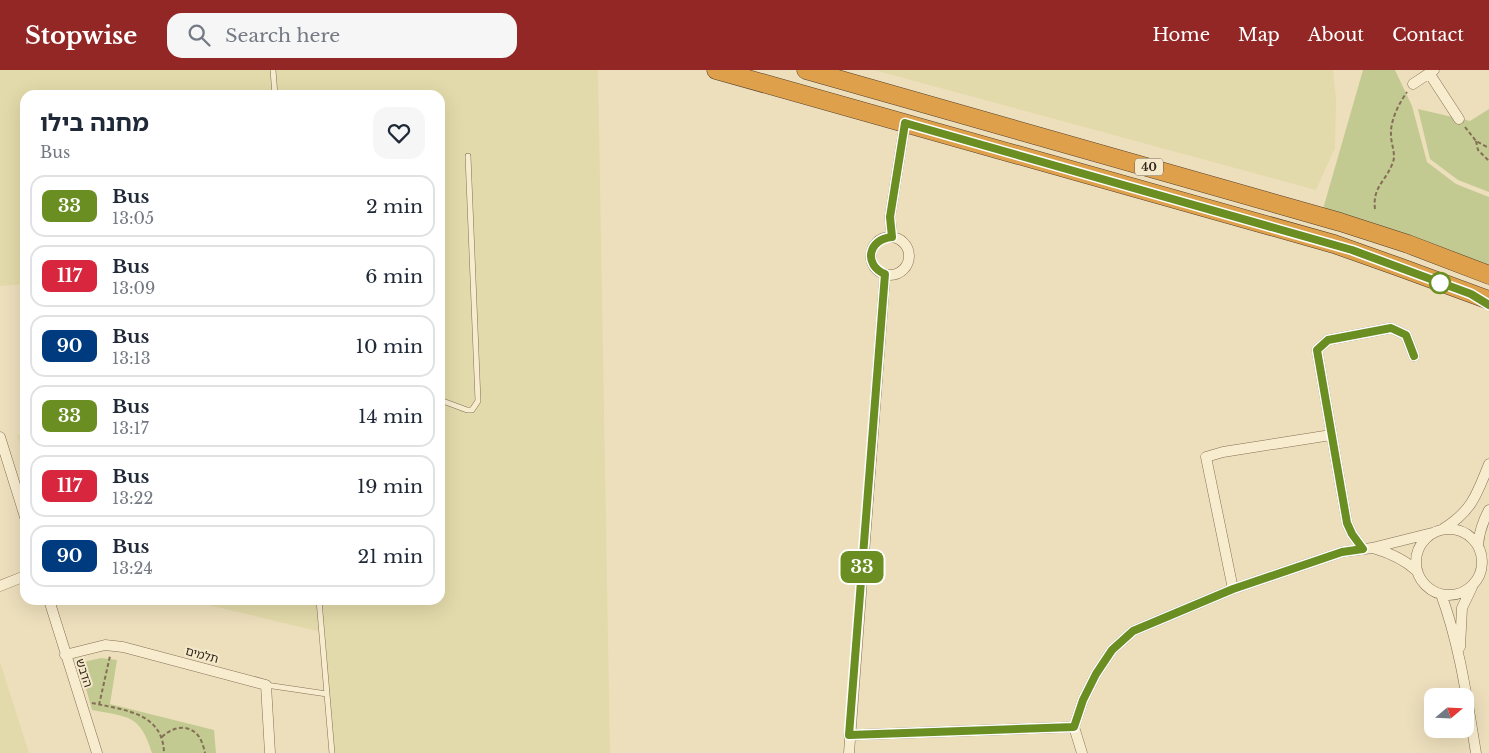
<!DOCTYPE html>
<html lang="en">
<head>
<meta charset="utf-8">
<style>
	body { margin:0; font-family:"Libre Baskerville","Noto Sans Hebrew",serif; background:#f6f6f7; color:#1f2937; height:100vh; display:flex; flex-direction:column; font-size:19px; white-space:nowrap }
	* { box-sizing:border-box; margin:0 }
	p { font-size:16px; color:#747a83 }
	.icon { flex:none; width:28px; height:28px; fill:none; stroke:currentColor; stroke-width:2; stroke-linecap:round; stroke-linejoin:round }
	.map { position:relative; flex:1; overflow:hidden }
	.sheet { position:absolute; left:20px; top:20px; width:425px; height:515px; display:flex; flex-direction:column; background:#fff; border-radius:15px; box-shadow:0 5px 20px #0002 }
	.sheet>* { flex:none }
	.badge { padding:0 10px; border-radius:8px; font-size:18px; line-height:32px }
	.needle { width:32px; rotate:71deg }
	.fabs { position:absolute; left:1424px; top:618px; display:grid; gap:10px }
	.fabs a { display:grid; place-items:center; width:50px; height:50px; border-radius:10px; background:#fff; box-shadow:0 5px 20px #0002; font-size:25px }
	.map>.badge { position:absolute; translate:-50% -50%; box-shadow:0 0 0 2px #fff }
	.round { display:grid; place-items:center; flex:none; width:52px; height:52px; border-radius:15px; background:#f6f6f7 }
	.overview { display:flex; align-items:center; justify-content:space-between; height:85px; padding:0 20px }
	h1 { font-size:24px; font-weight:700; line-height:38px }
	ul { padding:0; list-style:none }
	li { display:flex; align-items:center; gap:15px; height:62px; margin:0 10px 8px; padding:0 10px; border:2px solid #e0e1e3; border-radius:15px }
	li div { flex:1 }
	li b { display:block; font-size:19px }
	li em { font-style:normal }
	li .badge { min-width:55px; font-weight:700; text-align:center }
	header { display:flex; align-items:center; gap:30px; box-sizing:border-box; height:70px; padding:0 25px; background:#932726; color:#fff }
	header strong { font-size:24px }
	nav { display:flex; gap:28px; margin-inline-start:auto; font-size:18px }
	.search { width:350px; height:45px; background:#f6f6f7; display:flex; align-items:center; gap:12px; box-sizing:border-box; padding:0 18px; border-radius:15px; color:#747a83; font-size:19px }
	.map>svg:first-child { display:block }
	.farmland { fill:#e2daaa }
	.green { fill:#c3ca91 }
	.lines { fill:none; stroke-linecap:round; stroke-linejoin:round }
	.lane-casing { stroke:#846f56; stroke-width:6 }
	.street-casing { stroke:#846f56; stroke-width:11 }
	.highway-casing { stroke:#513d2b; stroke-width:19 }
	.path { stroke:#846f56; stroke-width:2; stroke-dasharray:4 2.5; stroke-linecap:butt }
	.lane { stroke:#f8eccf; stroke-width:5 }
	.street { stroke:#f8eccf; stroke-width:10 }
	.highway { stroke:#dea04b; stroke-width:18 }
	.line-casing { stroke:#fff; stroke-width:11 }
	.line { stroke:#6b8e23; stroke-width:8 }
	.stop-dot { fill:#fff; stroke:#6b8e23; stroke-width:2.5 }
	.labels { text-anchor:middle; stroke-width:4; stroke-linejoin:round; paint-order:stroke }
	.shield { fill:#f5e9cb; stroke:#6d6150; stroke-width:1 }
	.shield-label { font-size:11px; font-weight:bold; fill:#33271b }
	.street-label { font-size:12px; fill:#33271b; stroke:#f5e9cb }
</style>
</head>
<body>
<header>
<strong>Stopwise</strong>
<div class="search"><svg class="icon" aria-label="search" viewBox="0 0 24 24"><circle cx="10" cy="10" r="6"/><path d="M15 15l6 6"/></svg>Search here</div>
<nav><a>Home</a><a>Map</a><a>About</a><a>Contact</a></nav>
</header>
<div class="map">
<svg width="1489" height="683" viewBox="0 0 1489 683">
	<rect width="100%" height="100%" fill="#eddfbc"/>
	<path class="farmland" d="M0 0H598L610 683H331L322 562 187 530H440V25H25V214L0 216Z
		M874 0H1333L1336 29 1335 78 1316 120Z
		M25 364V389L17 365Z
		M0 592 29 683H0Z"/>
	<path class="green" d="M1363 0H1395L1412 36 1427 92 1456 114 1489 127V199L1323 139Z
		M1418 39 1470 51 1489 39V122L1458 110 1430 89Z
		M101 588 117 590 110 634 214 660 216 683H152C140 644 128 647 92 640L79 593Z"/>
	<g class="lines">
		<defs>
			<path id="lane" d="M273 0 275 25
				M440 330 467 340H472L478 331 468 86
				M319 530 332 683
				M266 615 327 624"/>
			<path id="street" d="M1429 3 1459 49
				M1413 14 1434 0
				M892 167 890 147 905 53
				M871 186a19 19 0 1 1 38 0a19 19 0 1 1-38 0Z
				M0 367 25 447
				M1416 492a33 33 0 1 1 66 0a33 33 0 1 1-66 0Z
				M1443 459C1472 441 1477 424 1489 394
				M1478 475C1479 463 1483 451 1489 440
				M1373 478C1390 483 1404 489 1417 501
				M1363 479 1352 464 1347 453 1317 280 1328 270 1391 258 1406 265 1414 286
				M0 516 25 506
				M1233 519 1206 387 1223 382 1331 365
				M1441 524C1460 576 1467 629 1476 683
				M49 530 97 683
				M1460 577 1462 538 1472 517
				M65 585 105 575 123 577 266 615 270 683
				M849 665 1074 657
				M849 683 885 204
				M1082 683 1074 657 1083 630 1096 604 1112 580 1133 561 1233 519 1342 482 1372 478 1432 463"/>
			<path id="highway" d="M716 0 1334 174 1399 197 1489 230
				M806 0 1340 152 1408 174 1489 205"/>
		</defs>
		<use href="#lane" class="lane-casing"/>
		<use href="#street" class="street-casing"/>
		<use href="#highway" class="highway-casing"/>
		<path class="path" d="M1465 57 1476 71 1489 78
			M1476 71 1478 80 1489 91
			M1375 139C1372 117 1387 110 1393 92 1396 84 1391 74 1391 65 1390 51 1399 33 1407 22
			M92 633C123 640 163 642 164 683
			M99 635 110 586
			M162 667C173 656 190 653 200 668 202 672 204 678 205 683"/>
		<use href="#lane" class="lane"/>
		<use href="#street" class="street"/>
		<use href="#highway" class="highway"/>
	</g>
	<g class="lines">
		<defs>
			<path id="line" d="M1414 286 1406 265 1391 258 1328 270 1317 280 1347 453 1352 464 1363 479 1342 482 1233 519 1133 561 1112 580 1096 604 1083 630 1074 657 849 665 885 204C863 195 868 169 892 167L890 147 905 53 1352 180 1471 224 1489 235"/>
		</defs>
		<use href="#line" class="line-casing"/>
		<use href="#line" class="line"/>
	</g>
	<circle class="stop-dot" cx="1440" cy="213" r="10"/>
	<g class="labels">
		<rect class="shield" x="1135" y="88.5" width="28" height="17" rx="4"/>
		<g class="shield-label">
			<text x="1149" y="101">40</text>
		</g>
		<g class="street-label">
			<text transform="translate(202 585) rotate(15)" y="4">תלמים</text>
			<text transform="translate(84 603) rotate(72)" y="4">הדבש</text>
		</g>
	</g>
</svg>
<div class="fabs">
<a><svg class="needle" viewBox="-14 -14 28 28"><path d="M0-13l5 13h-10z" fill="#e53935"/><path d="M0 13l5-13h-10z" fill="#747a83"/></svg></a>
</div>
<b class="badge" style="left:862px;top:497px;background:#6b8e23;color:#fff">33</b>
<section class="sheet">
<div class="overview"><div><h1>מחנה בילו</h1><p>Bus</p></div><a class="round"><svg class="icon" aria-label="heart" viewBox="0 0 24 24"><path d="M12 20l-8-8c-3-5 5-10 8-4 3-6 11-1 8 4z"/></svg></a></div>
<ul>
<li><span class="badge" style="background:#6b8e23;color:#fff">33</span><div><b>Bus</b><p>13:05</p></div><em>2 min</em></li>
<li><span class="badge" style="background:#d7263d;color:#fff">117</span><div><b>Bus</b><p>13:09</p></div><em>6 min</em></li>
<li><span class="badge" style="background:#003b80;color:#fff">90</span><div><b>Bus</b><p>13:13</p></div><em>10 min</em></li>
<li><span class="badge" style="background:#6b8e23;color:#fff">33</span><div><b>Bus</b><p>13:17</p></div><em>14 min</em></li>
<li><span class="badge" style="background:#d7263d;color:#fff">117</span><div><b>Bus</b><p>13:22</p></div><em>19 min</em></li>
<li><span class="badge" style="background:#003b80;color:#fff">90</span><div><b>Bus</b><p>13:24</p></div><em>21 min</em></li>
</ul>
</section>
</div>
</body>
</html>
